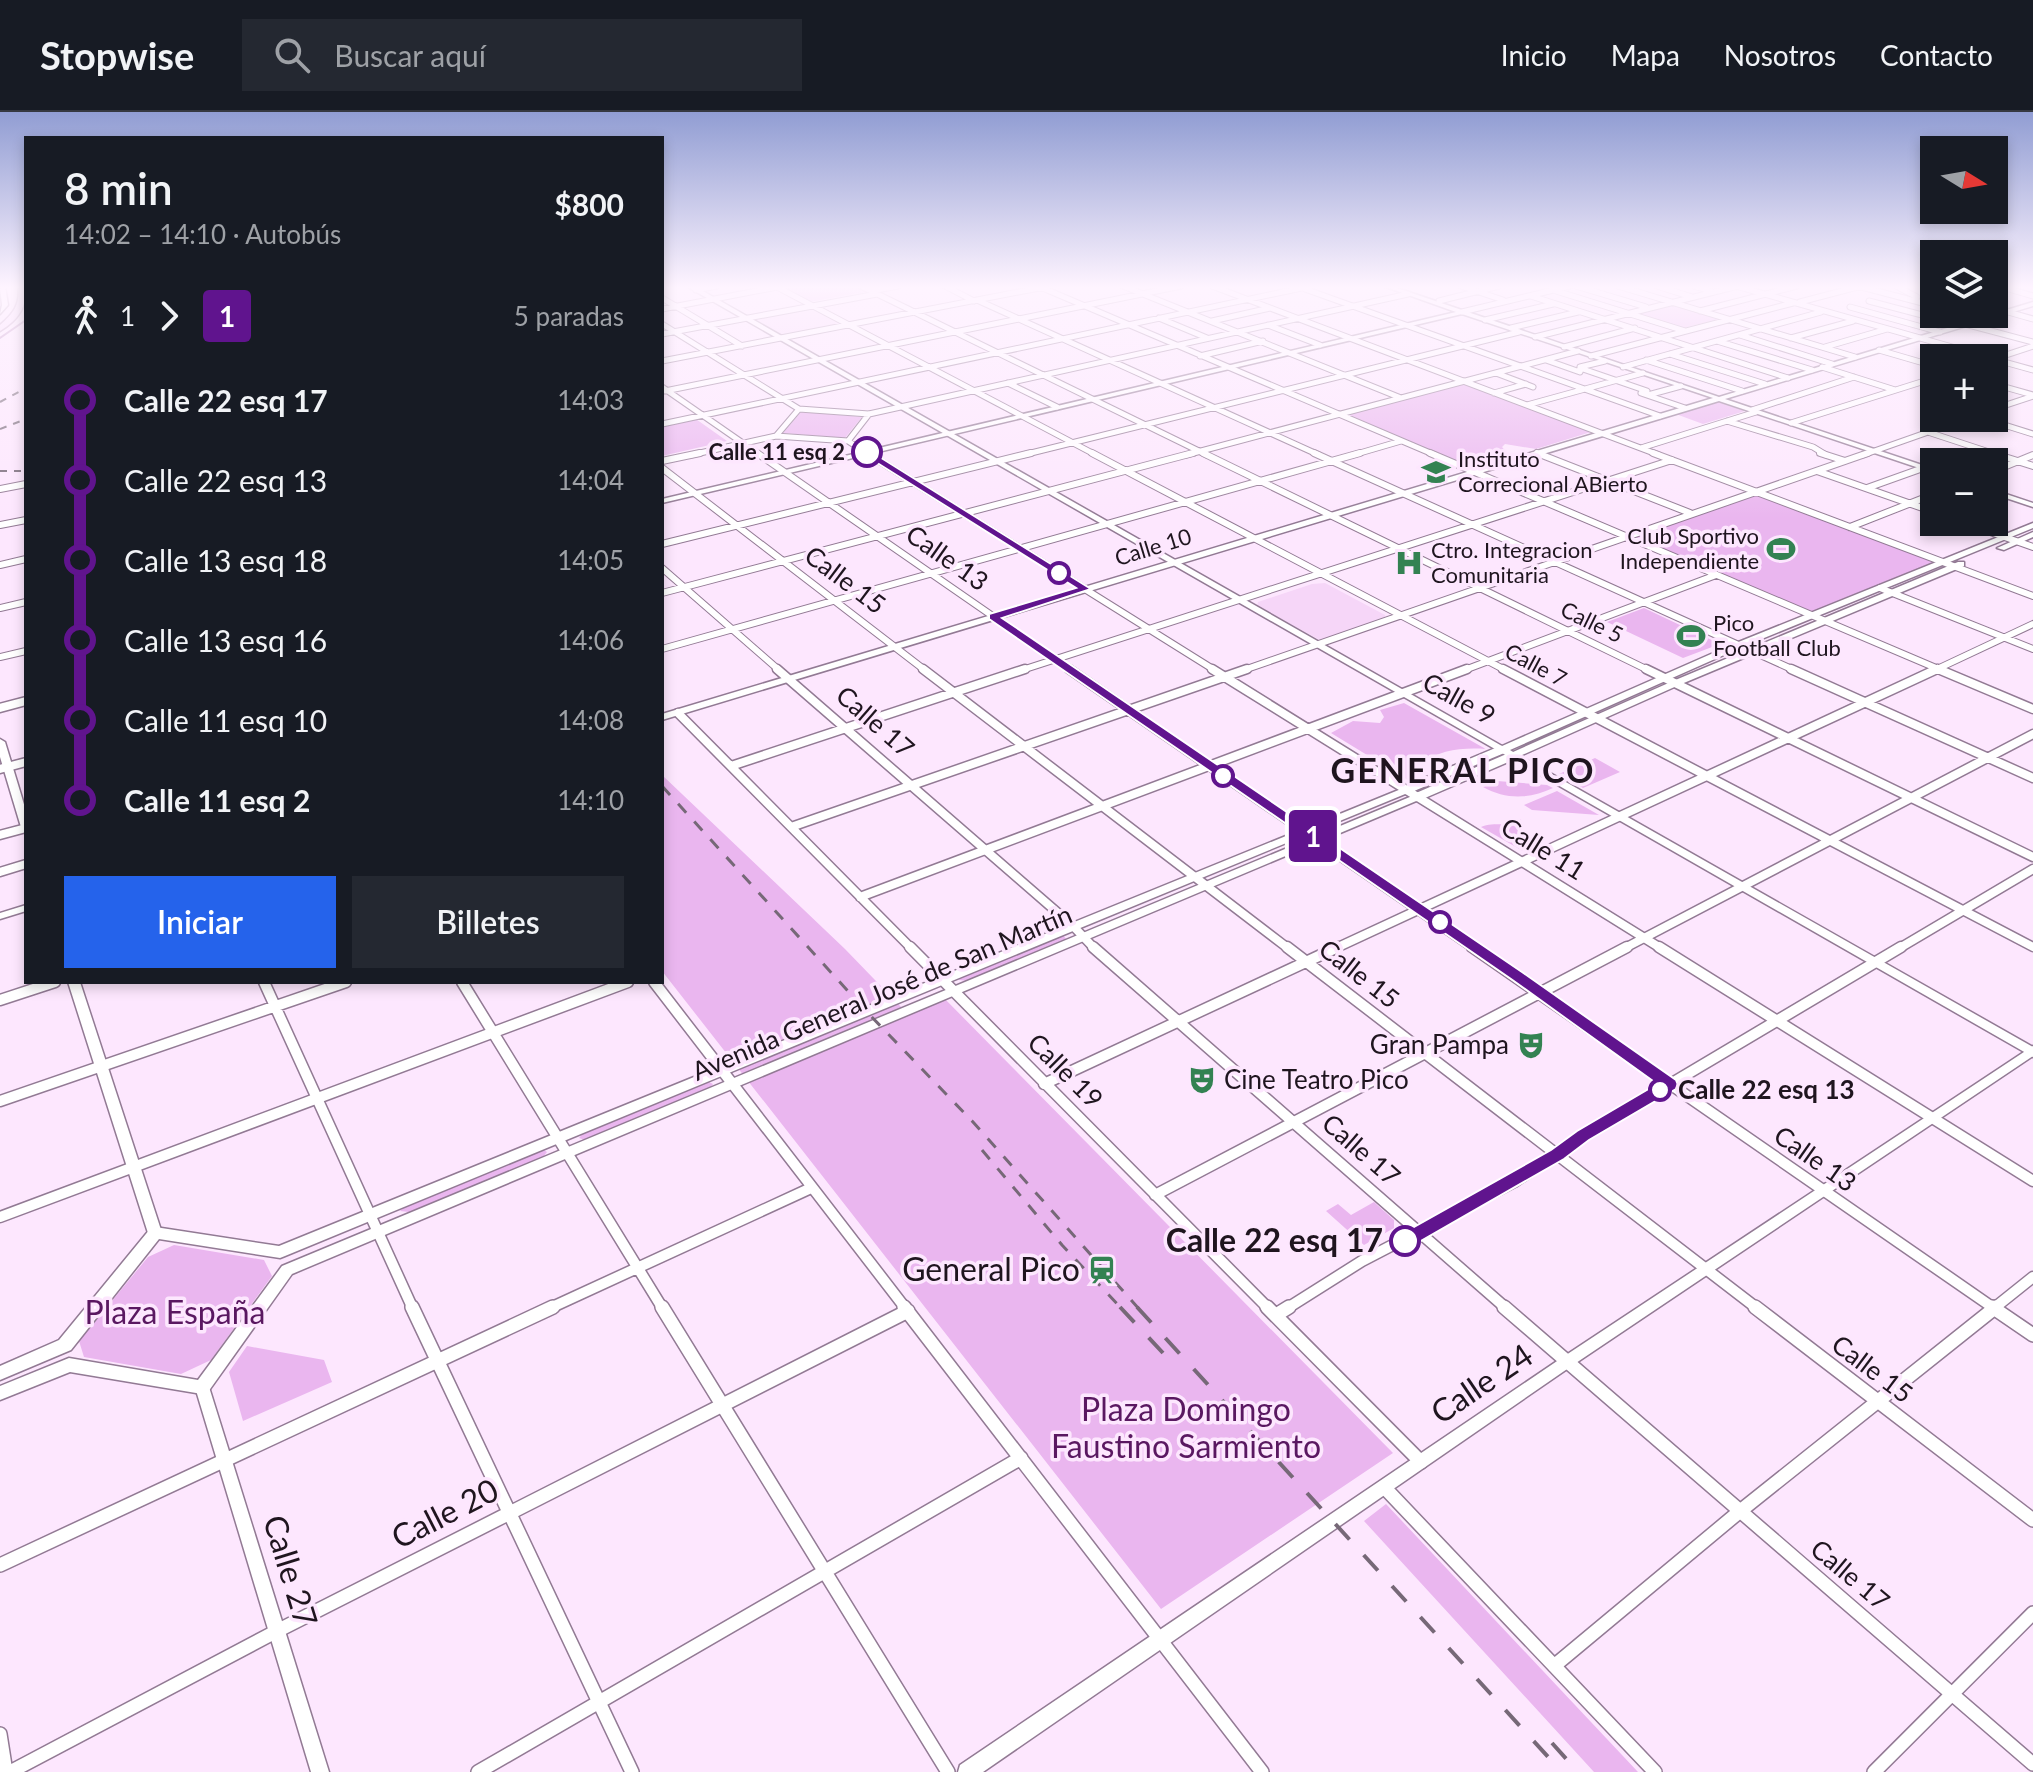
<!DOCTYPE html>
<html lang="es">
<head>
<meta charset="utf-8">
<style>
	body { margin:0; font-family:Lato,sans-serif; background:#242831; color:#f1f3f6; height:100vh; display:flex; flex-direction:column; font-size:30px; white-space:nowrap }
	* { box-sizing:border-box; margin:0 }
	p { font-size:26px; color:#9ea1a6 }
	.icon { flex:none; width:44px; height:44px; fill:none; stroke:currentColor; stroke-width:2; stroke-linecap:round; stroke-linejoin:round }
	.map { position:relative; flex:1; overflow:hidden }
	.sheet { position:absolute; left:24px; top:24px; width:640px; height:848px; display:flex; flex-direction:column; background:#171b24; border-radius:0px; box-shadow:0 4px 12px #0003 }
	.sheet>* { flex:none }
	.badge { padding:0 16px; border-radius:6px; font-size:28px; line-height:52px }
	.needle { width:52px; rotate:101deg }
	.controls { position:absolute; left:1920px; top:24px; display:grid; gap:16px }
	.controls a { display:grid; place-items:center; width:88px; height:88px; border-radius:0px; background:#171b24; box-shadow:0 4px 12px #0003; font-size:40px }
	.map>.badge { position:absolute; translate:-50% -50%; box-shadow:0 0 0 4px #fff }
	.legs { display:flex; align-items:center; gap:12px; height:88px; padding:0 40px; font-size:26px }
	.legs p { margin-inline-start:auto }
	.headline { display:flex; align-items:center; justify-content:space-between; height:136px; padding:0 40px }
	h1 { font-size:44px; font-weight:600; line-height:60px }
	.button { display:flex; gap:16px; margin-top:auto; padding:16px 40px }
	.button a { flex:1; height:92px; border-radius:0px; background:#2563eb; color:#fff; font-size:32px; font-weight:600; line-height:92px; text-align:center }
	.button a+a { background:#242831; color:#f1f3f6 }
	ul { padding:0 40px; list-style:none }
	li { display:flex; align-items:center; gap:28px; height:80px; font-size:30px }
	li i { display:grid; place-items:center; width:12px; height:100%; margin:0 10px; background:currentColor }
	li i::after { content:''; width:20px; height:20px; margin:-10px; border:6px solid; border-radius:50%; background:#171b24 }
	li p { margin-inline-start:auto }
	li:first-child i { background:linear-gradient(#0000 50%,currentColor 0) }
	li:last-child i { background:linear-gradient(currentColor 50%,#0000 0) }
	header { display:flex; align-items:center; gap:48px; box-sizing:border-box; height:112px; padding:0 40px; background:#171b24; border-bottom:2px solid #363941 }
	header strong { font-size:38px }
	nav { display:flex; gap:44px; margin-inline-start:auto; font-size:28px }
	.search { width:560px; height:72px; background:#242831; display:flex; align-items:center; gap:20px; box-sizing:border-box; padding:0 28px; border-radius:0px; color:#9ea1a6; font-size:30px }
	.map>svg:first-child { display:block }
	.built { fill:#f6d6f8 }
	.green { fill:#eab6ef }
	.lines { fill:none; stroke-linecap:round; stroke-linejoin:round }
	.stream { stroke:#af7ab4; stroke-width:2 }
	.minor-far4-casing { stroke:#927a94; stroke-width:7 }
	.minor-far3-casing { stroke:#927a94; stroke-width:8 }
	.minor-far2-casing { stroke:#927a94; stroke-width:11 }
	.minor-far1-casing { stroke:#927a94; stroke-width:13 }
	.minor-casing { stroke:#927a94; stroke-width:16 }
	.tertiary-casing { stroke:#927a94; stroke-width:3 }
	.secondary-casing { stroke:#927a94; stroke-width:3 }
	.primary-casing { stroke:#ab85ae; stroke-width:3 }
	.minor-far4 { stroke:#fff; stroke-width:5 }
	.minor-far3 { stroke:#fff; stroke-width:6 }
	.minor-far2 { stroke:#fff; stroke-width:8 }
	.minor-far1 { stroke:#fff; stroke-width:10 }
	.minor { stroke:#fff; stroke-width:13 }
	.tertiary { fill:#fff; fill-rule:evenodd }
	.secondary { fill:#fff; fill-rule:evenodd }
	.primary { fill:#fadafd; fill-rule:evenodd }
	.rail-far2 { stroke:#766877; stroke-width:2; stroke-dasharray:7 7; stroke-linecap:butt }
	.rail-far1 { stroke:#766877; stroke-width:3; stroke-dasharray:12 12; stroke-linecap:butt }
	.rail { stroke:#766877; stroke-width:4; stroke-dasharray:21 21; stroke-linecap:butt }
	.line-1 { fill:#60148e; stroke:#fff; stroke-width:2 }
	.stop-1-dot { fill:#fff; stroke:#60148e; stroke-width:4 }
	.labels { text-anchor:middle; stroke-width:7; stroke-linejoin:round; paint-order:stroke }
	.far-stop-label { font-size:22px; font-weight:bold; fill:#1f151f; stroke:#fde7fe; text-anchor:end }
	.far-poi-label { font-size:22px; fill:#1f151f; stroke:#fde7fe; text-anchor:start }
	.far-street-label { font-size:22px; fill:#1f151f; stroke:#fde7fe }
	.street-label { font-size:26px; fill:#1f151f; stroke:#fde7fe }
	.poi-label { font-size:26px; fill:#1f151f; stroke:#fde7fe; text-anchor:end }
	.stop-label { font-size:26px; font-weight:bold; fill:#1f151f; stroke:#fde7fe; text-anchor:start }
	.near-stop-label { font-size:32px; font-weight:bold; fill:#1f151f; stroke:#fde7fe; text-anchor:end }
	.near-poi-label { font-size:32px; fill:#1f151f; stroke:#fde7fe; text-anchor:end }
	.near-park-label { font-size:32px; fill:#5a1861; stroke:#fde7fe }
	.near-street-label { font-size:32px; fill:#1f151f; stroke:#fde7fe }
	.district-label { font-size:34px; font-weight:bold; letter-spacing:2px; fill:#1f151f; stroke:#fde7fe }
</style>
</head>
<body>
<header>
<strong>Stopwise</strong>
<div class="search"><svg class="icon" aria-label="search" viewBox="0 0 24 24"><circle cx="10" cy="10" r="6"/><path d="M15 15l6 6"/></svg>Buscar aquí</div>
<nav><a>Inicio</a><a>Mapa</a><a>Nosotros</a><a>Contacto</a></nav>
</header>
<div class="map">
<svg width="2033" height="1660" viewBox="0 0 2033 1660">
	<rect width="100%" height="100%" fill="#fde7fe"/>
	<path class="built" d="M813 194 850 213 780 226 745 206Z
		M1325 471 1385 503V505L1320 528 1257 494 1258 490 1312 472Z"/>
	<path class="green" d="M854 174 865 180 809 190 781 175Z
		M1673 193 1719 207 1683 216 1637 202Z
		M1464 272 1591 320 1536 337 1505 332 1502 335 1508 342 1507 344 1464 347 1466 350 1461 352 1350 304 1351 301Z
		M1715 289 1745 299 1703 312 1673 301Z
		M801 300H805L862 305 845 326 783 321Z
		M693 305 727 329 662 344V311Z
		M1755 381 1934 450 1811 500 1631 424Z
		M1644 496 1720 532 1683 546 1607 510Z
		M1404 591 1484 636 1485 637C1455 635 1424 640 1408 668L1331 621 1353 609 1380 611 1384 605 1380 598Z
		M1595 646 1620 660 1583 676 1559 662Z
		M662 663 845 837 904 898 941 883 1393 1341 1161 1497 662 859Z
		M1497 669 1547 673 1553 676C1530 687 1506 688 1483 675Z
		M1557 679 1599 703 1532 698 1524 693Z
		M1521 707 1523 739 1481 715C1495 709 1509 716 1521 707Z
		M1063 823 1066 827 1063 829 968 869 959 868 962 864Z
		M707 969 713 972 709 977 585 1028 579 1026 584 1020Z
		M542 1037 547 1040 543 1045 409 1100 400 1099 406 1093Z
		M1374 1090 1394 1108V1116L1364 1133 1326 1099 1338 1092 1351 1103Z
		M174 1133 264 1148 272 1164 211 1248 181 1262 84 1245 79 1229 148 1145Z
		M247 1234 324 1248 332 1270 243 1309 229 1260Z
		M1386 1392 1638 1660H1594L1364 1409Z"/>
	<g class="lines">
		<path class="stream" d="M1395 175 1437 189
			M0 226 26 208"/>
		<defs>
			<path id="minor-far4" d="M861 174 1207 343
				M945 174 974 189
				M1038 174 1435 343
				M1123 174 1401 286
				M1212 174 1659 343
				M1461 174 1503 188
				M1576 174 1646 195
				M1618 174 1855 245
				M1657 174 1692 185
				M1694 174 1711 179
				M1736 174 1991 246
				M1858 174 1934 194
				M1896 174 1917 185
				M1999 174 2033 184
				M777 175 1096 343
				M1305 177 1660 304
				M696 178 717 174
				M1553 178 1685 219
				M871 179 898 174
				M1531 184 1788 266
				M662 186 742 234
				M977 188 1319 343
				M1439 189 1499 174
				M1869 189 1960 213
				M1800 190 1861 174
				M1850 195 1940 220
				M1994 196 2033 207
				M662 197 782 174
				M1700 199 1797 174
				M1462 200 1570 174
				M1951 202 1969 211
				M1159 206 1207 226
				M1485 208 1553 192
				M1212 209 1270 196
				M662 212 799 297 869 302 1408 182
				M1965 212 2033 230
				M1268 213 1320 233
				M1511 216 1578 200
				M662 222 877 182
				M1740 223 1832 252
				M1535 225 1738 174
				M1791 226 1853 209
				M1717 229 1812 258
				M1564 235 1635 216
				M1825 235 1887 217
				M1879 238 1934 254
				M1670 242 1765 272
				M1200 244 1263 229
				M1591 244 1793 191
				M1994 247 2033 234
				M1546 248 1580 260
				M1646 248 1742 279
				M1997 248 2033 258
				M662 249 1044 175
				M1580 255 1605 249
				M1623 255 1821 200
				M1822 255 1895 278
				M1580 256 1647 279
				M1496 261 1533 275
				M1008 271 1057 295
				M1994 272 2033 283
				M662 275 760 343
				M665 279 1181 174
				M1494 281 1526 272
				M1641 281 1685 296
				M1648 283 1681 274
				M1527 293 1643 261
				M1994 297 2033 284
				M1752 298 1854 265
				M1982 306 2033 322
				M1727 309 1813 335 1826 343
				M1791 311 1934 266
				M662 312 1311 174
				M1928 320 1998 343
				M776 324 799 297
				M848 329 869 302
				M1641 336 1756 300
				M1537 341 1541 343
				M691 343 776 324 848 329 870 343
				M1023 343 1519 220
				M1186 343 1578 239
				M1353 343 1401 329
				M1863 343 1968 306"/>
			<path id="minor-far3" d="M757 341 1072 559
				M867 341 1216 559
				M1092 341 1507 559
				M1203 341 1650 559
				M1314 341 1796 559
				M1430 341 1943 559
				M1537 341 1690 401
				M1653 341 2033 484
				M1820 341 1845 349
				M1992 341 2033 354
				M662 349 700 341
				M662 356 926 559
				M1817 359 1934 400
				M1994 359 2033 343
				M1867 376 1923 356
				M0 377 26 372
				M1962 410 2033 435
				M0 413 26 408
				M1850 415 1934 382
				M662 432 1031 341
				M0 453 26 447
				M662 456 780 559
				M1880 476 2033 537
				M662 481 1193 341
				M0 496 26 490
				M662 537 1360 341
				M0 545 26 539
				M1019 559 1672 348
				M1241 559 1868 341
				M1462 559 1716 463
				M1933 559 2033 512"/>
			<path id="minor-far2" d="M777 557 1073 814 1095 837
				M923 557 1289 837
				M1069 557 1475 837
				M1212 557 1662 837
				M1503 557 2033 835
				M1646 557 2033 745
				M1791 557 2033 666
				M1938 557 2033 597
				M0 596 26 589
				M678 601 912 837
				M731 654 1025 557
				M0 657 26 650
				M1406 678 1501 638
				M1417 685 1512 644
				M791 715 1247 557
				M0 723 26 716
				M0 760 26 752
				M860 785 1467 557
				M1334 837 1937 557
				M1623 837 2033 622
				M1898 837 2033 757"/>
			<path id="minor-far1" d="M910 835 1269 1197
				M1093 835 1507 1197
				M1287 835 1758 1197
				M1472 835 1995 1197
				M1659 835 2033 1069
				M264 870 413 1197
				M462 870 663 1197
				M654 870 906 1197
				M0 888 55 870
				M1044 972 1338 835
				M0 989 346 870
				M1155 1083 1627 835
				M0 1105 628 870
				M548 1197 811 1076
				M1286 1197 1362 1149 1514 1070 1583 1024 1901 835
				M1993 1197 2033 1165"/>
			<path id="minor" d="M412 1195 632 1660
				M662 1195 948 1660
				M904 1195 1262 1660
				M1267 1195 1421 1350
				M1504 1195 2033 1652
				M1755 1195 2033 1408
				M1992 1195 2033 1223
				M1276 1203 1289 1195
				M1384 1375 1655 1660
				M0 1453 553 1195
				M1554 1554 1739 1400 1996 1195
				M0 1622 6 1660
				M10 1660 277 1519 908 1199
				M478 1660 1021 1346
				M1874 1660 2033 1501"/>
			<path id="tertiary" d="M1383 174H1391L1719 285 2033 190V194L1725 287 1934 357V361L1719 289 662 608V602L1713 286 1462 202 662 391V387L1456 200Z
				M1994 378 2033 391V395L1994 382Z
				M0 627 5 630 26 699V718L21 715 0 645Z
				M26 793V799L0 807V801Z
				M68 870H80L162 1121 160 1125 155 1126 150 1125 148 1121Z
				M2033 934V944L1573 1253 983 1660H958L960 1653 1563 1245Z
				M202 1269 207 1271 209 1275 329 1660H311L195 1275 197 1271Z"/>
			<path id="secondary" d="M0 174H5L8 193 0 202 2 193Z
				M686 174H694L1502 634 1736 531 2033 411V416L1742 535 1510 638 1513 640 1673 569 1958 450H1964V454L1679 573 1520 644 2033 935V945Z
				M2033 420V425L2004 438 1997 436Z
				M1406 675 1410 676 1411 678 1410 680 285 1144 280 1146 159 1127 71 1238 0 1268V1254L59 1228 150 1117 155 1115 279 1134Z
				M1417 682 1422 685 1421 687 292 1162 208 1280 202 1282 70 1260 0 1288V1274L69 1246 198 1268 282 1154Z"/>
			<path id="primary" d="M18 174H24C29 194 17 209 0 219V213C13 202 21 192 18 174Z"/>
		</defs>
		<use href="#minor-far4" class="minor-far4-casing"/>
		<use href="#minor-far3" class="minor-far3-casing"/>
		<use href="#minor-far2" class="minor-far2-casing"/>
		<use href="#minor-far1" class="minor-far1-casing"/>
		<use href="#minor" class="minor-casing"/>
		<use href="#tertiary" class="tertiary-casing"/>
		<use href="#secondary" class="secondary-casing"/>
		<use href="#primary" class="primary-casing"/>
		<use href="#minor-far4" class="minor-far4"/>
		<use href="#minor-far3" class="minor-far3"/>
		<use href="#minor-far2" class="minor-far2"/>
		<use href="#minor-far1" class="minor-far1"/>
		<use href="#minor" class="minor"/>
		<use href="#tertiary" class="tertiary"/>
		<use href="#secondary" class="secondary"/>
		<use href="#primary" class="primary"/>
		<path class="rail-far2" d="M0 290 26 276
			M0 317 26 307
			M0 359H26"/>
		<path class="rail-far1" d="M662 674 866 899 973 1010 1139 1197
			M982 1038 1062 1133 1122 1197"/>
		<path class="rail" d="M1120 1195 1163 1241
			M1137 1195 1562 1660
			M1552 1631 1578 1660"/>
	</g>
	<linearGradient id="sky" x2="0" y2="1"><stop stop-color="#919dd3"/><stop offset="0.43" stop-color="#fef4ff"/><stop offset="1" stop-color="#fef4ff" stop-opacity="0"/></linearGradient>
	<rect width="2033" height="407" fill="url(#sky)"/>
	<path class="line-1" d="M867 337 1091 477 1002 506 1522 860 1676 968 1678 973 1676 977 1589 1028 1564 1047 1412 1134H1398L1395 1129 1398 1124 1551 1038 1577 1019 1657 972 1511 867 989 507V502L1076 476 863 342Z"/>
	<defs>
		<symbol id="university-bare" viewBox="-9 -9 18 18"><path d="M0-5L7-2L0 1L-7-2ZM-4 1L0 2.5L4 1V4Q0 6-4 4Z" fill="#338252" stroke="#fde7fe" stroke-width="2.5" paint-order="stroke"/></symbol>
		<symbol id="stadium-bare" viewBox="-9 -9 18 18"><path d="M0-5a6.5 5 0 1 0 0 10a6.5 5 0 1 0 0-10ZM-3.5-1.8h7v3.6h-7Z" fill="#338252" stroke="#fde7fe" stroke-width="2.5" paint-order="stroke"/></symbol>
		<symbol id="hospital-bare" viewBox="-9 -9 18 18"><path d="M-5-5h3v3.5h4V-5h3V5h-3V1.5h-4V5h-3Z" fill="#338252" stroke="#fde7fe" stroke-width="2.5" paint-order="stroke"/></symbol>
		<symbol id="theatre-bare" viewBox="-9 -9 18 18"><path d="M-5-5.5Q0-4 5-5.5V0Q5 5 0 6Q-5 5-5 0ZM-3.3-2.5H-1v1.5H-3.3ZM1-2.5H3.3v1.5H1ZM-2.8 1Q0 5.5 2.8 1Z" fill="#338252" stroke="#fde7fe" stroke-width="2.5" paint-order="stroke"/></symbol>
		<symbol id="station-bare" viewBox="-9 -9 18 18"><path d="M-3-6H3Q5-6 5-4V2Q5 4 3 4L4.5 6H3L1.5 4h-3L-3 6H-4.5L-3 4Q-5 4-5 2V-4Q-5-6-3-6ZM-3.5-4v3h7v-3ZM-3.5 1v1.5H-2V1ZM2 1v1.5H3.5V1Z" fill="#338252" stroke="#fde7fe" stroke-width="2.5" paint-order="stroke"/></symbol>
	</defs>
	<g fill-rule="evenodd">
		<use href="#university-bare" x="1416" y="340" width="40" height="40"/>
		<use href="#stadium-bare" x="1761" y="417" width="40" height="40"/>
		<use href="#hospital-bare" x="1389" y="431" width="40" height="40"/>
		<use href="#stadium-bare" x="1671" y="504" width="40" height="40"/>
		<use href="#theatre-bare" x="1511" y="913" width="40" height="40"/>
		<use href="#theatre-bare" x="1182" y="948" width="40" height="40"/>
		<use href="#station-bare" x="1082" y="1138" width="40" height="40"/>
	</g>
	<g class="stop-1-dot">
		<circle cx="867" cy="340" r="14"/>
		<circle cx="1059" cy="461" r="10"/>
		<circle cx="1223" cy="664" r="10"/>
		<circle cx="1440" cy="810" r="10"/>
		<circle cx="1660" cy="978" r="10"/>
		<circle cx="1405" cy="1129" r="14"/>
	</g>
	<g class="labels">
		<g class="far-stop-label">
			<text x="845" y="348">Calle 11 esq 2</text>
		</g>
		<g class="far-poi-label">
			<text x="1458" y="355">Instituto<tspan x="1458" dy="25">Correcional ABierto</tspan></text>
			<text x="1759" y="432" text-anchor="end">Club Sportivo<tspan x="1759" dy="25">Independiente</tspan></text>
			<text x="1431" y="446">Ctro. Integracion<tspan x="1431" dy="25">Comunitaria</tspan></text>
			<text x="1713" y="519">Pico<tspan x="1713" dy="25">Football Club</tspan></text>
		</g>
		<g class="far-street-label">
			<text transform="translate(1153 435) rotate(-17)" y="8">Calle 10</text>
			<text transform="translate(1592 510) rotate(26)" y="8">Calle 5</text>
			<text transform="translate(1536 553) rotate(28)" y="8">Calle 7</text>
		</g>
		<g class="street-label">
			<text transform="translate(947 446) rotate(35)" y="9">Calle 13</text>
			<text transform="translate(845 468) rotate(37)" y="9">Calle 15</text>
			<text transform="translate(1459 587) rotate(29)" y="9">Calle 9</text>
			<text transform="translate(875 610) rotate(41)" y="9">Calle 17</text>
			<text transform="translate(1543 737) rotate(32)" y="9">Calle 11</text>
			<text transform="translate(1359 862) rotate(38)" y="9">Calle 15</text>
			<text transform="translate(882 881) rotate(-23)" y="9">Avenida General José de San Martín</text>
			<text transform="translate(1065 959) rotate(45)" y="9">Calle 19</text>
			<text transform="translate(1361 1038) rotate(41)" y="9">Calle 17</text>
			<text transform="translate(1815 1047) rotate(35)" y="9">Calle 13</text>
			<text transform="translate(1872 1257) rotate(37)" y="9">Calle 15</text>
			<text transform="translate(1850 1463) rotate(40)" y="9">Calle 17</text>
		</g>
		<g class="poi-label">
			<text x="1509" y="942">Gran Pampa</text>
			<text x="1224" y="977" text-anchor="start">Cine Teatro Pico</text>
		</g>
		<g class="stop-label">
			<text x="1678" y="987">Calle 22 esq 13</text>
		</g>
		<g class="near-stop-label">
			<text x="1383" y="1140">Calle 22 esq 17</text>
		</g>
		<g class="near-poi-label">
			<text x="1080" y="1169">General Pico</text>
		</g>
		<g class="near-park-label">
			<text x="175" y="1212">Plaza España</text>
			<text x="1186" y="1309">Plaza Domingo<tspan x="1186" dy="37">Faustino Sarmiento</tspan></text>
		</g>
		<g class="near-street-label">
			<text transform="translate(1482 1272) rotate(-34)" y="11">Calle 24</text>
			<text transform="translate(445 1402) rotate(-27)" y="11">Calle 20</text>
			<text transform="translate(290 1459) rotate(73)" y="11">Calle 27</text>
		</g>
		<g class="district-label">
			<text x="1463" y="671">GENERAL PICO</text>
		</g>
	</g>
</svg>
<div class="controls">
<a><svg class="needle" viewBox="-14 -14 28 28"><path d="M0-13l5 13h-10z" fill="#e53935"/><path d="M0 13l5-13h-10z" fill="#9ea1a6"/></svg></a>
<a><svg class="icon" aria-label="layers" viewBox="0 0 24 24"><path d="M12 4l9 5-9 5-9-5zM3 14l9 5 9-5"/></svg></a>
<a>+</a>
<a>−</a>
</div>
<b class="badge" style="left:1313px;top:724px;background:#60148e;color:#fff">1</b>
<section class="sheet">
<div class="headline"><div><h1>8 min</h1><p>14:02 – 14:10 · Autobús</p></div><b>$800</b></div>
<div class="legs"><svg class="icon" aria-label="walk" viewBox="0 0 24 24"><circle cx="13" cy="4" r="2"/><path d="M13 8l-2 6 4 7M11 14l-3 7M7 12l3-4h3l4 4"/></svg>1<svg class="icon" aria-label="forward" viewBox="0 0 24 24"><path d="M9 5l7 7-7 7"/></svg><b class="badge" style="background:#60148e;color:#fff">1</b><p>5 paradas</p></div>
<ul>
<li><i style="color:#60148e"></i><b>Calle 22 esq 17</b><p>14:03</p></li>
<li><i style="color:#60148e"></i><span>Calle 22 esq 13</span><p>14:04</p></li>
<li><i style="color:#60148e"></i><span>Calle 13 esq 18</span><p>14:05</p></li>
<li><i style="color:#60148e"></i><span>Calle 13 esq 16</span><p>14:06</p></li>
<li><i style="color:#60148e"></i><span>Calle 11 esq 10</span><p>14:08</p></li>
<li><i style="color:#60148e"></i><b>Calle 11 esq 2</b><p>14:10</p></li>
</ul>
<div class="button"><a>Iniciar</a><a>Billetes</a></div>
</section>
</div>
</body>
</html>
